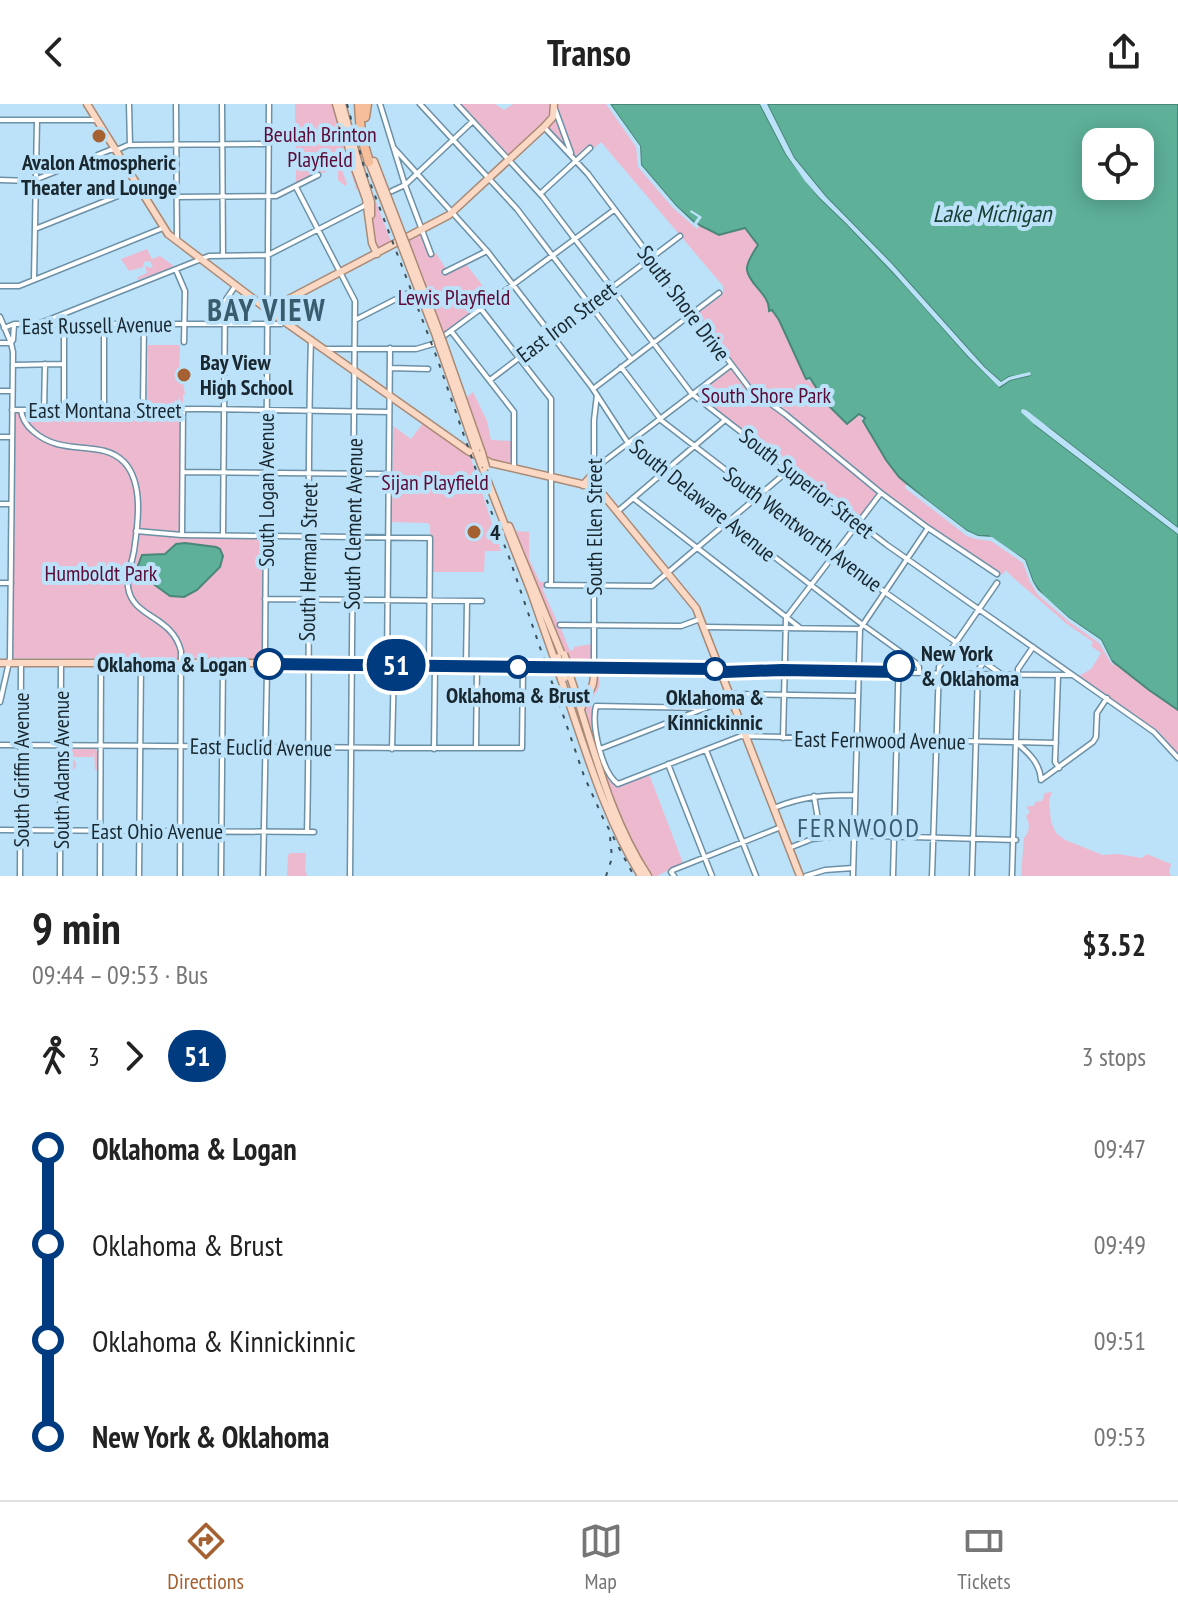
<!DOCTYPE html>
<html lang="en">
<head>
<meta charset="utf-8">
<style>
	body { margin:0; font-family:"PT Sans Narrow",sans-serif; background:#f6f6f6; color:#222; height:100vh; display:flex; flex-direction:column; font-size:30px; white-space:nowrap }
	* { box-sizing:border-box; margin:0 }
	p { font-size:26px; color:#767676 }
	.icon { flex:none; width:44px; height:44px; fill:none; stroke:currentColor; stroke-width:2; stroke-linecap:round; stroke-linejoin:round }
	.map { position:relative; height:772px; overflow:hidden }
	.sheet { display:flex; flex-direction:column; background:#fff; flex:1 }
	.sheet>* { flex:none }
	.badge { padding:0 16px; border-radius:26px; font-size:28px; line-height:52px }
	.fabs { position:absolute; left:1082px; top:24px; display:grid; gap:16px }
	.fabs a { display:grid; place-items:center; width:72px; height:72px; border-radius:16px; background:#fff; box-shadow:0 4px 20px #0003; font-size:40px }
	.map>.badge { position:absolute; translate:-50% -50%; box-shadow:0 0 0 4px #fff }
	.legs { display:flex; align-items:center; gap:12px; height:88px; padding:0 32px; font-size:26px }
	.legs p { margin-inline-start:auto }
	.headline { display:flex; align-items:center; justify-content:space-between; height:136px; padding:0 32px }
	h1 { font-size:44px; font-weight:600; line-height:60px }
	ul { padding:0 32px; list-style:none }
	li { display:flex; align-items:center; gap:28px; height:96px; font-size:30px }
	li i { display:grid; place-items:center; width:12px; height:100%; margin:0 10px; background:currentColor }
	li i::after { content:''; width:20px; height:20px; margin:-10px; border:6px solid; border-radius:50%; background:#fff }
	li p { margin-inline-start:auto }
	li:first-child i { background:linear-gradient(#0000 50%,currentColor 0) }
	li:last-child i { background:linear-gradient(currentColor 50%,#0000 0) }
	header { display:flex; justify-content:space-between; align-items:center; height:104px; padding:0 32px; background:#fff; font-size:36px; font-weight:600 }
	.dock { display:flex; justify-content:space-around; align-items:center; height:112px; border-top:2px solid #e0e0e0; background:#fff; font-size:22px; color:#767676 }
	.dock a { display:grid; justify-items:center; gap:4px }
	.dock .selected { color:#a56132 }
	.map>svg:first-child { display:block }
	.green { fill:#edb9ce }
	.water { fill:#5eb099; stroke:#49877a; stroke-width:2; fill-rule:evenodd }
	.pier { fill:#bce2f9 }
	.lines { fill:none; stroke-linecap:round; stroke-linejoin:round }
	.minor-casing { stroke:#6c90a5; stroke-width:7 }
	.major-casing { stroke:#a98a76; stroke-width:9 }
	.highway-casing { stroke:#a98a76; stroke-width:11 }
	.minor { stroke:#fff; stroke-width:4 }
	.major { stroke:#fad8c3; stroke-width:6 }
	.highway { stroke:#f6be9b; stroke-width:8 }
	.rail { stroke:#3d515c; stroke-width:2; stroke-dasharray:4 8; stroke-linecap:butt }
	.major-bridge-casing { stroke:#a98a76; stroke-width:9; stroke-linecap:butt }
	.major-bridge { stroke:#fad8c3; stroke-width:6 }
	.line-1-casing { stroke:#fff; stroke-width:18 }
	.line-1 { stroke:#003b80; stroke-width:12 }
	.poi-dot { fill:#a56132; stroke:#bce2f9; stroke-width:3 }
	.stop-1-dot { fill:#fff; stroke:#003b80; stroke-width:4 }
	.labels { text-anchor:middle; stroke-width:8; stroke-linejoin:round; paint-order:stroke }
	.park-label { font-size:22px; fill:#5b0b37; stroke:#bce2f9 }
	.poi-label { font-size:22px; font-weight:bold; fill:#192830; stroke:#bce2f9; text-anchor:start }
	.street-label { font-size:22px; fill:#192830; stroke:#bce2f9 }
	.stop-label { font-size:22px; font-weight:bold; fill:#192830; stroke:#bce2f9 }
	.water-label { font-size:24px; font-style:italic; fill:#193f35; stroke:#bce2f9 }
	.quarter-label { font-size:26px; letter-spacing:2px; fill:#385b6e; stroke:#bce2f9 }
	.district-label { font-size:30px; font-weight:bold; letter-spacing:2px; fill:#385b6e; stroke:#bce2f9 }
</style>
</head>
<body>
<header><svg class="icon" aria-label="back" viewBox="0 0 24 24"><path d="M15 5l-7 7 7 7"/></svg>Transo<svg class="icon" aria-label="share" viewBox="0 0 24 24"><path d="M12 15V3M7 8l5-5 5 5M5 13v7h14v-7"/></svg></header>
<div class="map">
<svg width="1178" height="772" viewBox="0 0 1178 772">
	<rect width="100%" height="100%" fill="#bce2f9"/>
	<path class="green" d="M295 0H334L360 84 354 85 356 83 349 63 342 66 347 80 345 82 338 76V64L319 70 296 81Z
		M460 0H495L504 6 513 0H551L550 11 547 17 510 52 507 51Z
		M556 0H610L695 119C710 128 729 129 746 124L758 140 748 162 747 168 770 199 771 206 779 216 806 275 859 310 886 356 910 384 1025 456 1101 536 1111 556 1149 586 1178 606V650L1159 628 1079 572 1091 565 1101 549 1091 542 1093 538 1067 520 1008 469 1006 466 1002 471 998 466 994 467 929 423 881 387 859 415H857L698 292V288L733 261 695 210 721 192 723 188V182L601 38 593 45 590 41 575 53 548 24 555 13 560 11Z
		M376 98 392 140 379 145C370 133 370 111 376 98Z
		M421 128 431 151 436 149 446 165 442 167V171H446L466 160 492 194 443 229 407 135Z
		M147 145 152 155 160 152 175 163 137 176 138 173 147 169 145 161 149 164 153 163 150 157 144 158 143 163 129 167 121 155Z
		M148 241H180L179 273 185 274V277L183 278 185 290 183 291V301H180L179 291 178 302H147Z
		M473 288 487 317 491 336 512 337 511 361 486 353 466 294Z
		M180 307V432L263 434 262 555 13 554 14 309Z
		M423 319 470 352 501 447H485L484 468H431L430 421 427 419 390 418 392 416 393 322 411 335Z
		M512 418 516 427 529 428V455L540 478H546V483L542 484 559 522 562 523V527L569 545 571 547 574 545V543L592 540V556L589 560H569Z
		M599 569C599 574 600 578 599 582 598 587 594 590 593 594 588 616 595 669 617 682L649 670 683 759 657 772H651C622 721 603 668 586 612L588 611 586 606H584C583 594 590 595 595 586 598 581 598 573 599 569Z
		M66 645H95L97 647V666H95L94 648 93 653H72L76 659V664L72 666 69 664 67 667 69 670 72 667V672H69L68 675H64V647Z
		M1052 688 1049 696 1051 718 1056 729 1065 736 1103 751 1118 750 1142 754 1147 750 1171 760 1169 768 1171 772H1021L1024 734C1030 728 1030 720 1026 712L1030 708 1027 704 1028 702H1034L1035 698 1042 697 1045 689Z
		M290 749H306L305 765 307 772H287L288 751Z"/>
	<path class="water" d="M610 0H760L786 50 819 93 846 119 907 183 968 252 1000 283 1010 276 1031 271 1009 273 1001 278 984 263 891 159 826 93 794 54 767 0H1178V424L1053 327 1045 322 1034 320 1178 430V606L1149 586 1111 556 1101 536 1069 514 1044 493 1033 478 1025 456 988 432H978L967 427 930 399 899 373 886 356 863 317 865 314 859 310 847 320 826 299 810 274 806 275 779 216 772 206 769 207C770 190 749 181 747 166 746 159 754 147 758 141L745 124 719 131 695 119 676 102 641 61 640 42ZM1096 38H1140V82H1096Z
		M185 439 216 443 220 445 223 452 220 463 197 486 184 493 170 492 137 468V464L142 451 165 450 176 440Z"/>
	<path class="pier" d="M606 0H610L640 42 641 61 676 102 694 119 698 113 690 108 691 106 702 113 697 120 699 122 697 125 673 104 638 63 636 43Z
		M760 0H767L794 54 826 93 891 159 984 263 1001 278 1009 273 1030 268 1031 271 1010 276 999 283 968 252 893 168 846 119 819 93 805 77 786 50Z
		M1022 305 1026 306 1178 424V430L1034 320 1021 308Z
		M905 381H907L967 427 978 432 992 433 1025 456 1033 478 1038 486 1069 514 1101 536 1113 560V562L1099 539 1068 517 1038 491 1030 478 1023 459 991 437 976 435 967 432 905 384Z"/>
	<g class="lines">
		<defs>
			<path id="minor" d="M129 0 130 41
				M176 0 177 137
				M222 0 223 152
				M380 0 405 81 431 150
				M420 0 517 105 631 255
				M457 0 543 93 692 290 887 441 1154 628 1178 654
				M555 5 571 49
				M0 16H96
				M544 23 588 70 750 285 785 310 881 389 928 424 997 470
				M394 44 487 147 591 282 630 342 859 518 916 559 919 563V568
				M0 76 32 77 110 46 119 45 128 41 269 40
				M296 83 355 197 350 772
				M392 87 405 81 473 17
				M540 90 590 44
				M176 93 276 92 318 71
				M35 125 138 84
				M176 166 185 187 184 238
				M445 168 487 147
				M34 175 37 16
				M0 182H19L163 124
				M481 205 551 295V481
				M0 213 11 239 13 248 10 554 0 598
				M355 216 406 190
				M38 220 209 152 268 151 366 101
				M4 224 14 220H281L284 217
				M451 227 514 308V363
				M0 239H11L13 236 14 221
				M325 245H416L433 240 614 106
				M13 261 64 260
				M621 263 662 317 882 486 1001 570
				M390 264 428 265
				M490 276 680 132
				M593 285 719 189
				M0 287H12
				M597 291 594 316V556L598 563
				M104 305V220
				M143 305 144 219
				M12 306 204 305 389 308
				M21 306C22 315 26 321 33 327 63 354 100 334 124 358 144 379 138 420 134 447 132 458 127 471 128 483 132 514 172 511 181 547L180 772
				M44 306 45 260
				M64 306V220
				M0 333H12
				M594 365 731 261
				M183 368 388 370
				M633 394 799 523
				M0 400H11
				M617 408 725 316
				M136 427 182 431 430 434
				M182 431 183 305
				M223 431 225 197 236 181
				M0 479H11
				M547 481 652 482 789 366
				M265 495 482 497
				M560 521 681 522 700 515
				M704 523 860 525 928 424
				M387 561 390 244
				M429 562 430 435
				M466 562 467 497
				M719 566C736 558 768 566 787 566 882 568 977 571 1072 571
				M721 566 724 568 764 567
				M1058 571 1055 658 1059 664
				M729 590 858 592
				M706 604 596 602C591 621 602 669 618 680L741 632 1056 639
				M783 634 786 514 881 389
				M1018 640C1030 650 1040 660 1041 676L1093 638 1096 633 1097 609 1107 594
				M0 641C174 641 348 645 522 644L523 563
				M476 644 477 562
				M392 645 394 561
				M434 645 435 562
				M600 645 731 594
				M706 646 756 772
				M668 660 712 772
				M814 692 821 733
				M774 704C804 692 823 691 855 691
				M0 726 314 728
				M307 728C311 564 306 400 311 235
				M789 744 812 735 843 731 1016 736
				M20 772 21 559
				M60 772 61 559
				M100 772 101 559
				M139 772 141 559
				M221 772 223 559
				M263 772 267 566 265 554 269 0
				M674 772 671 768 673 766 781 723
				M806 772 825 766 853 764
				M853 772 860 525
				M893 772 899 547
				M932 772 939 563 997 479
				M972 772 978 566 984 558
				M1012 772 1018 565 1033 543"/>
			<path id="major" d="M87 0 168 130 268 206 468 347 491 359 590 382 601 388 696 504 800 772
				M336 0 353 59 366 95 372 139 377 150
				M342 0 358 57 371 98V111
				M374 57 402 130
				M369 58 398 132
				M406 140 440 230
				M402 143 436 232
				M268 206 449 111 544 23 553 13 554 0
				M443 238 482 349
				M439 241 476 347
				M481 360 531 488 554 554
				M583 381 594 369
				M509 422 562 551
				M0 559H257L719 566
				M570 572C593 640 608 711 648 772
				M561 575C584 641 604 712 641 772
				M582 603 583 594C594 585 594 578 594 564"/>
			<path id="highway" d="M359 0 361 31 369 58
				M365 13 367 0"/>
		</defs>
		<use href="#minor" class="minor-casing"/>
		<use href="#major" class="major-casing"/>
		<use href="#highway" class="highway-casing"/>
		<use href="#minor" class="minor"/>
		<use href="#major" class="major"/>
		<use href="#highway" class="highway"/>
		<path class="rail" d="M347 0 364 63 437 254 484 389 509 453 584 672 603 714 634 772
			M606 772 612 754 610 733"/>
		<defs>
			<path id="major-bridge" d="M402 130 406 140
				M398 132 402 143
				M440 230 443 238
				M436 232 439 241
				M476 347 481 360
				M482 349 486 363
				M564 550 572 571
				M558 553 565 574
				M554 554 561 575"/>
		</defs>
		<use href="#major-bridge" class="major-bridge-casing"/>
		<use href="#major-bridge" class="major-bridge"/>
	</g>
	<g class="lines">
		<defs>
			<path id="line-1" d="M269 560 715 565 724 568 782 566 899 568V562"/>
		</defs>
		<use href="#line-1" class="line-1-casing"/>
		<use href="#line-1" class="line-1"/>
	</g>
	<g class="poi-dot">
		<circle cx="99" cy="32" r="8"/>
		<circle cx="184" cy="271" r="8"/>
		<circle cx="474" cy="428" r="8"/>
	</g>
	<g class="stop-1-dot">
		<circle cx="269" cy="560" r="14"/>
		<circle cx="899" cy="562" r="14"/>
		<circle cx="518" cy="563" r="10"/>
		<circle cx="715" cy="565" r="10"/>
	</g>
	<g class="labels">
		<g class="park-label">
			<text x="320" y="38">Beulah Brinton<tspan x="320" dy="25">Playfield</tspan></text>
			<text x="454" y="201">Lewis Playfield</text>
			<text x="766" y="299">South Shore Park</text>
			<text x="435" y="386">Sijan Playfield</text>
			<text x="101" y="477">Humboldt Park</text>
		</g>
		<g class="poi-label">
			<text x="99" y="66" text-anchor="middle">Avalon Atmospheric<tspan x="99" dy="25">Theater and Lounge</tspan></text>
			<text x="200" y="266">Bay View<tspan x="200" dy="25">High School</tspan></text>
			<text x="490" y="436">4</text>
		</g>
		<g class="street-label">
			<text transform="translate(684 199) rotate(53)" y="8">South Shore Drive</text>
			<text transform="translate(566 218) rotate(-37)" y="8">East Iron Street</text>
			<text transform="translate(97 221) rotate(-1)" y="8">East Russell Avenue</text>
			<text x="105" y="314">East Montana Street</text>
			<text transform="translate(807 379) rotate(38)" y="8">South Superior Street</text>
			<text transform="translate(266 386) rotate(-90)" y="8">South Logan Avenue</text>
			<text transform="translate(703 396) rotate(39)" y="8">South Delaware Avenue</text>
			<text transform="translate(353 420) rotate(-89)" y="8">South Clement Avenue</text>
			<text transform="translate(594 423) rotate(-90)" y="8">South Ellen Street</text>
			<text transform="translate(803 425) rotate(37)" y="8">South Wentworth Avenue</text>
			<text transform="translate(308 458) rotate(-89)" y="8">South Herman Street</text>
			<text transform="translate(880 636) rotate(1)" y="8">East Fernwood Avenue</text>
			<text transform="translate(261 643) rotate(1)" y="8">East Euclid Avenue</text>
			<text transform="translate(21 666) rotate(-90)" y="8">South Griffin Avenue</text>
			<text transform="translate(61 666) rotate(-90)" y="8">South Adams Avenue</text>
			<text x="157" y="735">East Ohio Avenue</text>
		</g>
		<g class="stop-label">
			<text x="921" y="557" text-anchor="start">New York<tspan x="921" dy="25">&amp; Oklahoma</tspan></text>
			<text x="247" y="568" text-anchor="end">Oklahoma &amp; Logan</text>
			<text x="518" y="599">Oklahoma &amp; Brust</text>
			<text x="715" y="601">Oklahoma &amp;<tspan x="715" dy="25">Kinnickinnic</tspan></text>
		</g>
		<g class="water-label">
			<text x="992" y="118">Lake Michigan</text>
		</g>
		<g class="quarter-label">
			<text x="859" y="733">FERNWOOD</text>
		</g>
		<g class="district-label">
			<text x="267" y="217">BAY VIEW</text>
		</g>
	</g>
</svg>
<div class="fabs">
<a><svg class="icon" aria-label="locate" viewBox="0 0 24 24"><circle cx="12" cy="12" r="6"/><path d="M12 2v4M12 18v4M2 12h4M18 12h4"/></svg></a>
</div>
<b class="badge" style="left:396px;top:561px;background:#003b80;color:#fff">51</b>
</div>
<section class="sheet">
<div class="headline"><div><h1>9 min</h1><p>09:44 – 09:53 · Bus</p></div><b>$3.52</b></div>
<div class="legs"><svg class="icon" aria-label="walk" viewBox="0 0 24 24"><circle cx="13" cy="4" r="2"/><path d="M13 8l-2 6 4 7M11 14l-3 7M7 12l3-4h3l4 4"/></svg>3<svg class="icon" aria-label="forward" viewBox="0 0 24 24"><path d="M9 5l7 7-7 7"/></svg><b class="badge" style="background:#003b80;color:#fff">51</b><p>3 stops</p></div>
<ul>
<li><i style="color:#003b80"></i><b>Oklahoma &amp; Logan</b><p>09:47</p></li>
<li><i style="color:#003b80"></i><span>Oklahoma &amp; Brust</span><p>09:49</p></li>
<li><i style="color:#003b80"></i><span>Oklahoma &amp; Kinnickinnic</span><p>09:51</p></li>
<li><i style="color:#003b80"></i><b>New York &amp; Oklahoma</b><p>09:53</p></li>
</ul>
</section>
<nav class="dock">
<a class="selected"><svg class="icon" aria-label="directions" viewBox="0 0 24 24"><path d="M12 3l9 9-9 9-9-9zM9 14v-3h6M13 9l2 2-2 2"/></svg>Directions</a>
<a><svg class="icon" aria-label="map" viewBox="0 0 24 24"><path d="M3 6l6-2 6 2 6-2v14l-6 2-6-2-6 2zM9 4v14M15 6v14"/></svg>Map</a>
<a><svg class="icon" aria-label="tickets" viewBox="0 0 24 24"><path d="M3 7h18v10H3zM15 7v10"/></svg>Tickets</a>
</nav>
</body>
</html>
